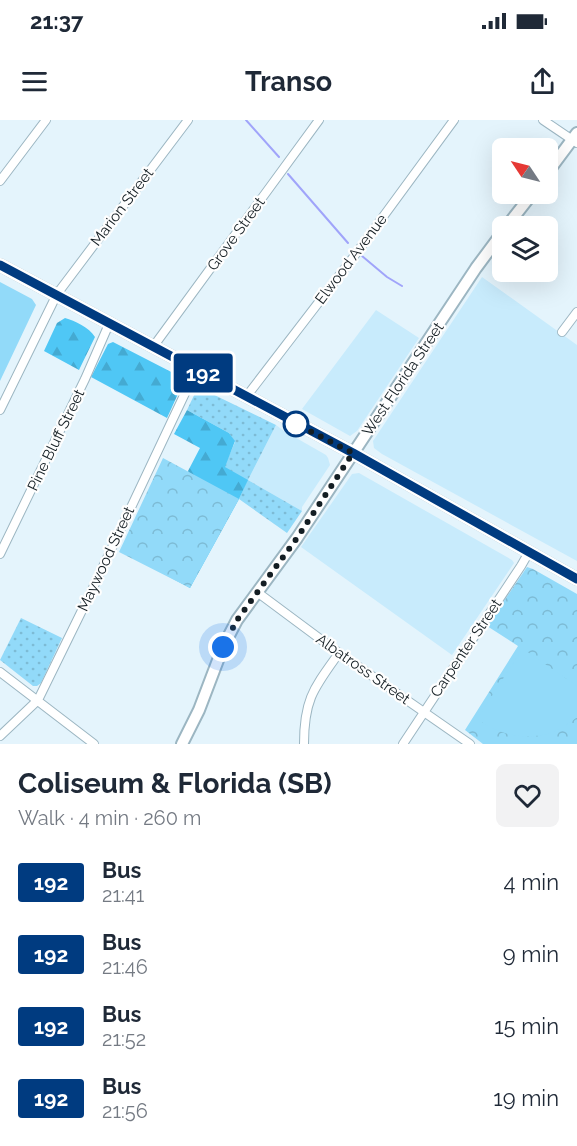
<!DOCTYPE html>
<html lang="en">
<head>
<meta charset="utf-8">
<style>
	body { margin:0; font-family:Raleway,sans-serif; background:#f2f2f3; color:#1f2937; height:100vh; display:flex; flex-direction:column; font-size:22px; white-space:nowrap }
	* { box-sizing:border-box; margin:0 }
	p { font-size:20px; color:#747a83 }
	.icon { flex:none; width:33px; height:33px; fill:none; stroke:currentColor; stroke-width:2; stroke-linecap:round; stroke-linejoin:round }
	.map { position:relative; height:624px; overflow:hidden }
	.side { display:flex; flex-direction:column; background:#fff; flex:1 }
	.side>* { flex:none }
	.badge { padding:0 12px; border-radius:4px; font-size:21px; line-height:39px }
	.needle { width:39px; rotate:305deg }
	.fabs { position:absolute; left:492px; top:18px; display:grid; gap:12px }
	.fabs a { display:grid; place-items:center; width:66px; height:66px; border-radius:9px; background:#fff; box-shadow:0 6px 24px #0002; font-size:30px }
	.you { position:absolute; width:30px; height:30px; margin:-15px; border:4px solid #fff; border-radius:50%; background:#1a73e8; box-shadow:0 0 0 9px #1a73e833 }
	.map>.badge { position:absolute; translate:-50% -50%; box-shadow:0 0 0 3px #fff }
	.round { display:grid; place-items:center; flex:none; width:63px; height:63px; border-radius:9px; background:#f2f2f3 }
	.overview { display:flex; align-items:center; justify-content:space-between; height:102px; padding:0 18px }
	h1 { font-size:28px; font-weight:700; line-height:45px }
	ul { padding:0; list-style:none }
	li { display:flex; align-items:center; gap:18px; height:72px; padding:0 18px }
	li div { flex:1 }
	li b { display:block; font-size:22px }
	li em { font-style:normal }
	li .badge { min-width:66px; font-weight:700; text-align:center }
	.status { display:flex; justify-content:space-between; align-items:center; height:42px; padding:0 30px; background:#fff; direction:ltr }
	.status svg { height:16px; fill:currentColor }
	header { display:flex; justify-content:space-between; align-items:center; height:78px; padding:0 18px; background:#fff; font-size:27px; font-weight:700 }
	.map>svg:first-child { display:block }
	.built { fill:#c8ebfc }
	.grass { fill:url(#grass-dots) }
	.forest { fill:url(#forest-firs) }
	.park { fill:url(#park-crowns) }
	.garden { fill:#92daf9 }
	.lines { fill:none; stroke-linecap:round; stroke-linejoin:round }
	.stream { stroke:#a0a4fa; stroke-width:2 }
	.street-casing { stroke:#9cb6c2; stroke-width:10 }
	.secondary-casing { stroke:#9cb6c2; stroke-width:14 }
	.street { stroke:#fff; stroke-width:8 }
	.secondary { stroke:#fff; stroke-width:10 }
	.line-casing { stroke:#fff; stroke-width:14 }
	.line { stroke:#003b80; stroke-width:9 }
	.walk { stroke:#141e23; stroke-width:6; stroke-dasharray:0 10.8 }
	.stop-dot { fill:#fff; stroke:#003b80; stroke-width:3 }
	.labels { text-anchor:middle; stroke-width:4.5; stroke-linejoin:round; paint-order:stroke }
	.street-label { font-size:15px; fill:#141e23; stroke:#fefefe }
</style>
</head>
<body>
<div class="status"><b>21:37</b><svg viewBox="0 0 49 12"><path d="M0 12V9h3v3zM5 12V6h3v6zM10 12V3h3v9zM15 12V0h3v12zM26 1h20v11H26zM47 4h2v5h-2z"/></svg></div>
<header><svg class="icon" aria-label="menu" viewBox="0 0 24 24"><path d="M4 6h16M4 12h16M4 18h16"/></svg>Transo<svg class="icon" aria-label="share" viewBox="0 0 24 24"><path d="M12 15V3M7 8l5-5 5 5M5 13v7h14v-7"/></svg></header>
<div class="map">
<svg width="577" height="624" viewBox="0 0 577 624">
	<defs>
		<pattern id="grass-dots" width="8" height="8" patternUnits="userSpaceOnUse" patternTransform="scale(1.5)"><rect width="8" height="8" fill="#92daf9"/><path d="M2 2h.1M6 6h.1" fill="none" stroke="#7dbbd5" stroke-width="1.8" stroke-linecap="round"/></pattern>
		<pattern id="forest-firs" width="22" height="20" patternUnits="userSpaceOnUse" patternTransform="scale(1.5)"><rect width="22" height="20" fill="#4fc7f5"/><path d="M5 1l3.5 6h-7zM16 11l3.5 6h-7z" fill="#44aad2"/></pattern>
		<pattern id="park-crowns" width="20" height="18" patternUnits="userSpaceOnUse" patternTransform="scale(1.5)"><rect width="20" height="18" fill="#92daf9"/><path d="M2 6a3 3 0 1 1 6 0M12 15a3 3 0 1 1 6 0" fill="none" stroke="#7dbbd5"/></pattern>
	</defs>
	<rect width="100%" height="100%" fill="#e4f4fc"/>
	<path class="built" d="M482 157 577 225V441L382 334 374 328 373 321Z
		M376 190 419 218 357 311 350 316 302 289Z
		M276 305 284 311 326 335 328 338 330 345 302 387V391L248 360Z
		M359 353 512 440 514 443 452 535 301 427 352 354Z"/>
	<path class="grass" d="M198 267 276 305 248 360 302 391 287 413 239 379 247 361 224 347 235 322 229 313 187 290Z
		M21 498 62 518 41 563 37 566H33L0 540Z"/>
	<path class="forest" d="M65 198C75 201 89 207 95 217L79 250 44 231 57 203Z
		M113 222 181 257 183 263 167 298 91 257 108 224Z
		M187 290 229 313 235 321 225 347 248 360 239 379 190 468 164 454 173 434 193 364 188 351 200 328 174 314Z"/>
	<path class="park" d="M163 338 239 379 190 468 119 432Z
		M527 447 533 449 577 474V624H483L465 610 518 526 487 506Z"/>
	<path class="garden" d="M0 162 32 179 36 185 0 261Z
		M521 531H526L577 566V597C571 602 564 607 557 610 530 623 499 615 477 599Z"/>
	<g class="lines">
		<path class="stream" d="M246 0 279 37
			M288 54 348 123
			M362 136 387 157 402 166"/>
		<defs>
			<path id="street" d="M543 0 577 23
				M0 61 46 0
				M562 212 577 192
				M153 227 319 0
				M246 277 355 135 454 0
				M0 290 57 174 188 0
				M0 434 85 259 109 204
				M257 472 339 533 470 624
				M0 552 94 624
				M0 616 38 580 91 472 196 250
				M304 624C304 579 314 568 339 533
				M403 624 521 446 529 432"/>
			<path id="secondary" d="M548 52 577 13
				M507 106 532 74
				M0 145 353 333 577 459
				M182 624 199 590 223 527 237 500 297 418 476 148 502 113"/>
		</defs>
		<use href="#street" class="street-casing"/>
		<use href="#secondary" class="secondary-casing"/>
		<use href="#street" class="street"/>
		<use href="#secondary" class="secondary"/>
	</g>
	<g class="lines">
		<defs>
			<path id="line" d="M0 145 353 333 577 459"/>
		</defs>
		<use href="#line" class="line-casing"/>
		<use href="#line" class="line"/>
		<path class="walk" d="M223 527 237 500 297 418 353 333 296 304"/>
	</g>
	<circle class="stop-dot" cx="296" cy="304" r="12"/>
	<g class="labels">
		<g class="street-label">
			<text transform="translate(122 87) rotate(-53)" y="5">Marion Street</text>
			<text transform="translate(236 114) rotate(-54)" y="5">Grove Street</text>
			<text transform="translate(351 139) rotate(-53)" y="5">Elwood Avenue</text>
			<text transform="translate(403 259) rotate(-56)" y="5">West Florida Street</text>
			<text transform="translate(56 320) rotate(-64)" y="5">Pine Bluff Street</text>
			<text transform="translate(106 439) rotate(-65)" y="5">Maywood Street</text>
			<text transform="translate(466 528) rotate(-56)" y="5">Carpenter Street</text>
			<text transform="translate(363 549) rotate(35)" y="5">Albatross Street</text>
		</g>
	</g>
</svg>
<div class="fabs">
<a><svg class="needle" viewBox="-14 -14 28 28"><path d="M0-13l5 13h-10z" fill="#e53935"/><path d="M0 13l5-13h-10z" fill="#747a83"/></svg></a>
<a><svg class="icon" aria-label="layers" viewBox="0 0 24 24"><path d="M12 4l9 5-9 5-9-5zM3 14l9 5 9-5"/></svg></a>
</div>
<div class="you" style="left:223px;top:527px"></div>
<b class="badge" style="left:203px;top:253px;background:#003b80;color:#fff">192</b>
</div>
<section class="side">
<div class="overview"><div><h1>Coliseum &amp; Florida (SB)</h1><p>Walk · 4 min · 260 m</p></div><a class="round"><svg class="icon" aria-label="heart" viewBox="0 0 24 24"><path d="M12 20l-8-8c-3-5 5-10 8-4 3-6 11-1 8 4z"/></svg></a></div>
<ul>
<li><span class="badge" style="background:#003b80;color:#fff">192</span><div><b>Bus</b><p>21:41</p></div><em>4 min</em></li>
<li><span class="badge" style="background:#003b80;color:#fff">192</span><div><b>Bus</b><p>21:46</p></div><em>9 min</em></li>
<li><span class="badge" style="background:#003b80;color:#fff">192</span><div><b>Bus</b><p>21:52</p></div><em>15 min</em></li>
<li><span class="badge" style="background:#003b80;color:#fff">192</span><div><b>Bus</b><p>21:56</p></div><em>19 min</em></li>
</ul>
</section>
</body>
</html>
